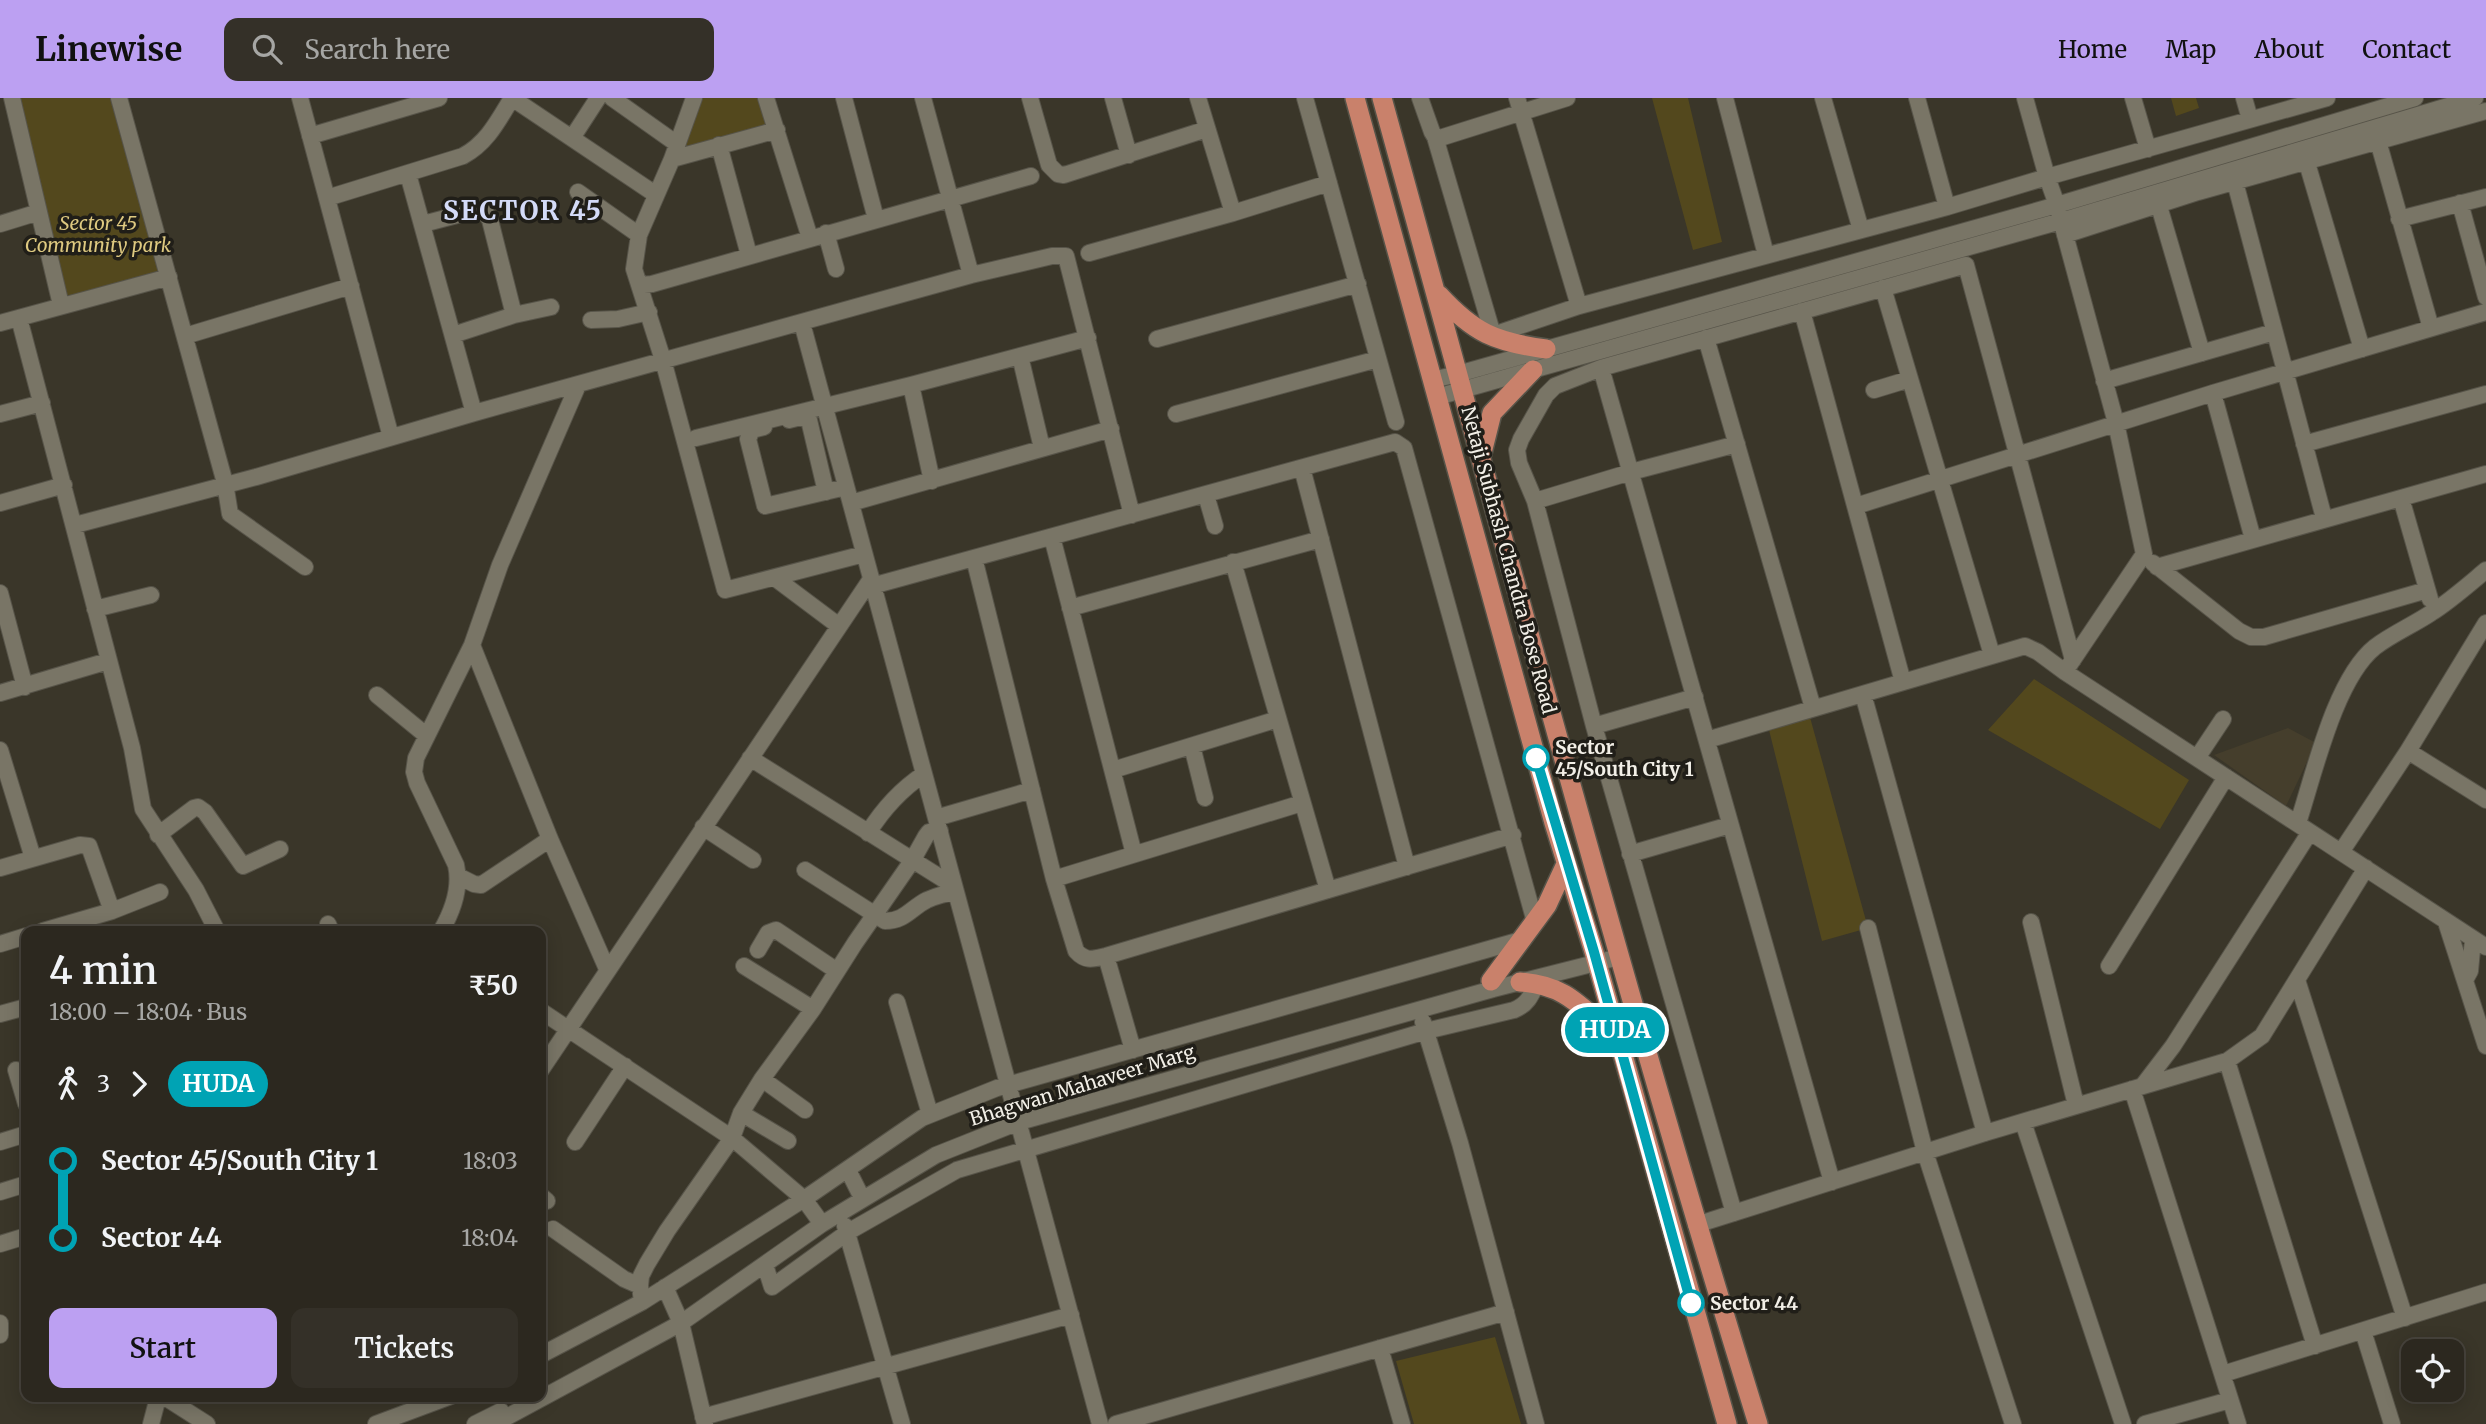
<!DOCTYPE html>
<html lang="en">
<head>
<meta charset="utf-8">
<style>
	body { margin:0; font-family:Merriweather,serif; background:#343028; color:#f1f3f6; height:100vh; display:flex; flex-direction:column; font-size:26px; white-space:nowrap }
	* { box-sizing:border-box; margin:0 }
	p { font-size:23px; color:#a6a6a4 }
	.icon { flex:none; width:38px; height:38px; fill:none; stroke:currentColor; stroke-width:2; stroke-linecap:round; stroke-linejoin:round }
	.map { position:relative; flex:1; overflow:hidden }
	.details { position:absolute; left:21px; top:828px; width:525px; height:476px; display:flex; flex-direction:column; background:#2c281f; border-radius:14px; box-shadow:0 4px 18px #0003,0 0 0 2px #48443d }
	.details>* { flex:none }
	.badge { padding:0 14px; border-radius:23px; font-size:24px; line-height:46px }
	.controls { position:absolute; left:2401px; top:1241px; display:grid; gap:14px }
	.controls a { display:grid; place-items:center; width:63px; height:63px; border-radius:14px; background:#2c281f; box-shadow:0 4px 18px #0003,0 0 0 2px #48443d; font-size:35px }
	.map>.badge { position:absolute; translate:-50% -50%; box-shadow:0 0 0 4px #fff }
	.legs { display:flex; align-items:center; gap:10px; height:77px; padding:0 28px; font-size:23px }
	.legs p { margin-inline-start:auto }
	.headline { display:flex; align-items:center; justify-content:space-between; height:119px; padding:0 28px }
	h1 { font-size:38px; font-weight:600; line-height:52px }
	.cta { display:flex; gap:14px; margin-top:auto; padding:14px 28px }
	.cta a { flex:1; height:80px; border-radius:14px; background:#bca0f2; color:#111; font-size:28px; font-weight:600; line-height:80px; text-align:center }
	.cta a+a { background:#343028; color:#f1f3f6 }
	ul { padding:0 28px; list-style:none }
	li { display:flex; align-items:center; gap:24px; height:77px; font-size:26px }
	li i { display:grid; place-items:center; width:10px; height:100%; margin:0 9px; background:currentColor }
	li i::after { content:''; width:18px; height:18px; margin:-9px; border:5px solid; border-radius:50%; background:#2c281f }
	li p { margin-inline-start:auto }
	li:first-child i { background:linear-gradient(#0000 50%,currentColor 0) }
	li:last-child i { background:linear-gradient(currentColor 50%,#0000 0) }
	header { display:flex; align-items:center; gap:42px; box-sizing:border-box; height:98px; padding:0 35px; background:#bca0f2; color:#111 }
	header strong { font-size:33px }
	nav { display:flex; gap:38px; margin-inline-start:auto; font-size:24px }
	.search { width:490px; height:63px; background:#343028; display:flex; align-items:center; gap:18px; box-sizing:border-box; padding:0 24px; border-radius:14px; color:#a6a6a4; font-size:26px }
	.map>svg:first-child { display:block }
	.commercial { fill:#453e2c }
	.green { fill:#53481d }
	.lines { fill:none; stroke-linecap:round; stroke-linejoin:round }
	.minor-casing { stroke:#575449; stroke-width:18 }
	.major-casing { stroke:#575449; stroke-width:22 }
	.minor { stroke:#797566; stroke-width:16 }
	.major { stroke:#c9816b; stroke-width:19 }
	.line-1-casing { stroke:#fff; stroke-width:16 }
	.line-1 { stroke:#00a3b4; stroke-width:10 }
	.stop-1-dot { fill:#fff; stroke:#00a3b4; stroke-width:3.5 }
	.labels { text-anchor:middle; stroke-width:7; stroke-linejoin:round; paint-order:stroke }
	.park-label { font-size:19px; font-style:italic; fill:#dec980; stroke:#201e18 }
	.street-label { font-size:19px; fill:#f2efe7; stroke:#201e18 }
	.stop-label { font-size:19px; font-weight:bold; fill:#f2efe7; stroke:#201e18; text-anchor:start }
	.district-label { font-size:26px; font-weight:bold; letter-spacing:2px; fill:#d4dbf8; stroke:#201e18 }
</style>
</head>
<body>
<header>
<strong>Linewise</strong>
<div class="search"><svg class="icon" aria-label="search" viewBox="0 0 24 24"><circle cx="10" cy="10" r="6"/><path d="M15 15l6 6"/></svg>Search here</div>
<nav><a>Home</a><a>Map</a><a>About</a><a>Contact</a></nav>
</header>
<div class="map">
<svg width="2486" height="1326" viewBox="0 0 2486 1326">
	<rect width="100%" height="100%" fill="#3a3629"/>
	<path class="commercial" d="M2288 630 2316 645 2286 708 2214 657Z"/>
	<path class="green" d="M17 0H110L158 173 65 199Z
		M697 0H764L773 30 677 57Z
		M1652 0H1688L1722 144 1693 152Z
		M2171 0H2196L2199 10 2176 18Z
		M2034 581 2189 682 2160 731 1988 632Z
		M1808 612 1868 830 1822 843 1769 632Z
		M1495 1239 1521 1326H1414L1396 1263Z"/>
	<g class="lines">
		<defs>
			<path id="minor" d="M12 0 61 207
				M119 0 225 385 230 416 305 469
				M300 0 391 339
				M512 0 655 96
				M612 0 677 46
				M694 0 672 61 639 137 634 171 663 262 725 492 864 456
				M766 0 810 140
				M844 0 876 121
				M923 0 971 177
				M1030 0 1049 67 1058 76 1064 77 1207 31
				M1113 0 1129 57
				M1198 0 1233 115
				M1305 0 1396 324
				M1420 0 1432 34 1435 39 1440 40 1567 0
				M1517 0 1579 208
				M1725 0 1766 157
				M1823 0 1861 132
				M1917 0 1947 109
				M2025 0 2047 79 2057 107 2116 325 2144 456 2070 566
				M2133 0 2148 51
				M2244 0 2250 21
				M310 38 439 0
				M1435 39 1493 237 1579 208 1947 109 2047 79 2327 0
				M572 40 598 0
				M2378 43 2431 230
				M719 47 749 157
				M672 61 777 32
				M2307 65 2362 251
				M408 76 474 315
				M2235 84 2324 420
				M578 94 639 137
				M327 100 463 58C487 45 498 23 512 0
				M2460 105 2486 199
				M2159 108 2202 255
				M2399 121 2486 99
				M0 126 39 114
				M423 126 476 112 485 114 490 122 514 217
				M826 135 836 171
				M2065 137 2198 94 2486 13
				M1089 155 1233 115 1329 85
				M641 187 652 186 1031 78
				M1883 190 1992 557
				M1802 213 1903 584
				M19 220 132 650 143 711 196 792 217 833
				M591 222 618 221 649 214
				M0 225 169 179
				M802 225 1100 1326
				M453 237 514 217 551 209
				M185 238 351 188
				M1706 240 1813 610
				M1157 241 1358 186
				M1020 258 1042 350
				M1601 270 1966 167 2073 562
				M1432 282 1458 276 2057 107 2415 0
				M2104 283 2274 234
				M911 287 932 383
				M1874 292 1910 281
				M2213 295 2253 441
				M1437 299 2061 123 2475 0
				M0 316 42 305
				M1176 316 1378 261
				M789 322 801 319 809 322 826 394
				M764 329 752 332 748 341 765 408 846 389
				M696 340 911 287 1088 240
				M2304 346 2486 296
				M1302 370 1407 769
				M1206 397 1215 428
				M2401 400 2430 501
				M1535 403 1631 374 1737 346
				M0 405 64 387
				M851 405 1111 331
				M1856 408 2213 295 2486 214
				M75 427 256 379 474 315 971 177 1052 158H1066L1132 417
				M1052 439 1134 756
				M974 460 1054 781 1076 853C1086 864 1093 861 1106 858L1513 737
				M1233 464 1328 792
				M2153 465 2239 533 2251 539H2264L2427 492
				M2157 469 2486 376
				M775 480 839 528
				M872 488 1395 344 1404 350 1535 824
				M0 495 25 589
				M1070 510 1321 441
				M95 511 151 497
				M472 547 550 741 607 871
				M0 595 108 563
				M1863 596 1985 1035
				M377 597 427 638
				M1594 628 1695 599
				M1707 642 2025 548 2038 554 2065 574 2486 849
				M1192 648 1205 700
				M0 652 33 760
				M2408 653 2486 702
				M750 660 954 788
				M2197 660 2223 621
				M1113 672 1278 621
				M936 720 1032 692
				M2298 725C2314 676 2335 581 2375 549 2392 536 2413 527 2431 515 2450 503 2468 487 2486 472
				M703 729 753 762
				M868 735C883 711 900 692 924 676
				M158 737 194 710 198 709 205 714 243 768 280 751
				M2341 754 2408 653 2486 525
				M1630 756 1730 727
				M0 770 80 747 89 748 112 813
				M805 772 885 823C905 823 911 810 927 802 936 798 946 795 956 794
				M458 778 474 786 481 787 550 741
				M1054 781 1302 705
				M2031 824 2076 1007
				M2446 824 2486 948
				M328 826 331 833
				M1868 830 1925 1054 2013 1326
				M43 833 112 813 160 794
				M441 833C452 814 461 789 456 767L417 685 414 674 416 660 472 547 500 467 578 287
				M0 846 26 838
				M758 852 768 835 776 832 837 873
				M1106 858 1133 952
				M744 868 813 911 855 845 912 763 926 738 929 734 940 733
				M2109 868 2226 679
				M2297 882 2405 1220
				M2465 882 2470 873 2473 841
				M897 904 930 1016
				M541 913 732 1040 804 1101 817 1119
				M0 916 26 909
				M1423 924 1460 1045 1536 1326
				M2227 963 2315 1248
				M16 972 26 1006
				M541 972 871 481
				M762 981 805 1012
				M2144 986 2173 948 2310 734
				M2132 991 2238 1326
				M741 1015 788 1043
				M2023 1024 2123 1326
				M0 1044 26 1036
				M575 1044 625 968
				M848 1072 859 1094
				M0 1094 26 1086
				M541 1098 547 1103
				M1734 1115 1594 628 1535 403 1519 365 1517 352 1521 341 1546 297 1555 288 1601 270 1832 1084
				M1696 1127 1985 1035 2227 963 2262 938 2366 770
				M845 1128 902 1326
				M553 1131 624 1181 640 1188
				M0 1146 26 1138
				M765 1167 772 1189 848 1134 957 1072 1426 933 1514 912C1527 907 1531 898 1537 885
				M665 1189 681 1225 705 1326
				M642 1204 640 1188 641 1178 647 1166 667 1133 732 1040 741 1015 762 981 813 911
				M0 1225V1237
				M2363 1233 2392 1326
				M1380 1250 1402 1326
				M541 1257 642 1204 804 1101 922 1020 997 990 1521 842
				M2223 1276 2486 1194
				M163 1298 207 1326
				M703 1319 1071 1217
				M151 1326 156 1307 155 1298
				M376 1326 451 1298
				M475 1326 501 1313
				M494 1326 681 1225 822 1126 936 1057 1019 1024 1493 891 1619 859
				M1116 1326 1506 1214
				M2145 1326 2230 1302"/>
			<path id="major" d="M1355 0 1554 725 1594 854 1727 1326
				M1382 0C1504 443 1622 887 1758 1326
				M1439 197C1474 235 1495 244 1546 251
				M1482 355 1492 315 1533 272
				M1491 883 1547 807 1566 766
				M1520 884C1568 887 1582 911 1617 940"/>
		</defs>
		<use href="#minor" class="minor-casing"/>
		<use href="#major" class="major-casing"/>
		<use href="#minor" class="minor"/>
		<use href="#major" class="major"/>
	</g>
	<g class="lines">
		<defs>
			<path id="line-1" d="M1536 660 1594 854 1691 1205"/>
		</defs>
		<use href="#line-1" class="line-1-casing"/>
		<use href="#line-1" class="line-1"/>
	</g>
	<g class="stop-1-dot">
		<circle cx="1536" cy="660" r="12"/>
		<circle cx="1691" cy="1205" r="12"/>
	</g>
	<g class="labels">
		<g class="park-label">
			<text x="98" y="132">Sector 45<tspan x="98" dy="22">Community park</tspan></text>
		</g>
		<g class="street-label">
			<text transform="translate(1509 462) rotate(75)" y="7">Netaji Subhash Chandra Bose Road</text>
			<text transform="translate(1082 987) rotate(-17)" y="7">Bhagwan Mahaveer Marg</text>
		</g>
		<g class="stop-label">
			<text x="1555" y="656">Sector<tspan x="1555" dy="22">45/South City 1</tspan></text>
			<text x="1710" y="1212">Sector 44</text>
		</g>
		<g class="district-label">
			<text x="523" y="122">SECTOR 45</text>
		</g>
	</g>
</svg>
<div class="controls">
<a><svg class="icon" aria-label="locate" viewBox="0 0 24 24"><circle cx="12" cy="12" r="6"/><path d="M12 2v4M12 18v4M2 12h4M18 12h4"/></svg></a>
</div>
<b class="badge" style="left:1615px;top:932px;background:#00a3b4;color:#fff">HUDA</b>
<section class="details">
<div class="headline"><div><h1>4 min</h1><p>18:00 – 18:04 · Bus</p></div><b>₹50</b></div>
<div class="legs"><svg class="icon" aria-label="walk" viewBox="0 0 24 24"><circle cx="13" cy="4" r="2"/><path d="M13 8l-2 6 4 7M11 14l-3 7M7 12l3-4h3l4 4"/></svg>3<svg class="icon" aria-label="forward" viewBox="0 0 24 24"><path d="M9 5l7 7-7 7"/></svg><b class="badge" style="background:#00a3b4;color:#fff">HUDA</b></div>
<ul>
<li><i style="color:#00a3b4"></i><b>Sector 45/South City 1</b><p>18:03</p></li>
<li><i style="color:#00a3b4"></i><b>Sector 44</b><p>18:04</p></li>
</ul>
<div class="cta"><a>Start</a><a>Tickets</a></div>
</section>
</div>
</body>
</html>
